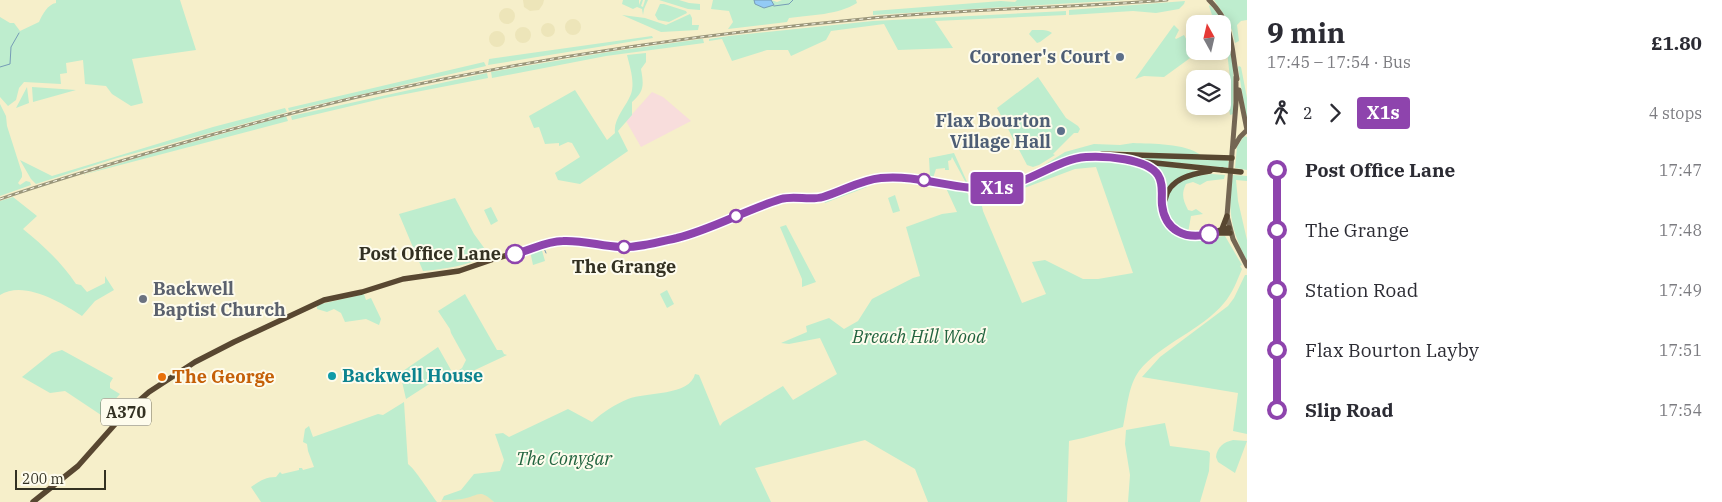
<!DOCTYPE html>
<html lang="en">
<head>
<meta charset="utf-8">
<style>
	body { margin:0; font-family:"IBM Plex Serif",serif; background:#f7f7f7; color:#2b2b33; height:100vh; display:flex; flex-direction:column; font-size:19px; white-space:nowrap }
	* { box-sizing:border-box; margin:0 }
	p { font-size:16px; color:#7c7c81 }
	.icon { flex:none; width:28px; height:28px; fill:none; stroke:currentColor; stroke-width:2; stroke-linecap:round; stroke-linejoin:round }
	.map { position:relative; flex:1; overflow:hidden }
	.drawer { display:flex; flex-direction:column; background:#fff; width:475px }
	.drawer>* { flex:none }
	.badge { padding:0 10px; border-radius:4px; font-size:18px; line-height:32px }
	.needle { width:32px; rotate:352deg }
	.controls { position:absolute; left:1186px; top:15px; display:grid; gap:10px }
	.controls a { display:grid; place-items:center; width:45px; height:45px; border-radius:10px; background:#fff; box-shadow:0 2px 12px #0003; font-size:25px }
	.scale { position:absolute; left:15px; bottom:12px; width:91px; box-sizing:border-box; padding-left:5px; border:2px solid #333122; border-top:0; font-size:14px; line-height:18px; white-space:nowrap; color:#333122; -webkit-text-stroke:4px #fefced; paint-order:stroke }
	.map>.badge { position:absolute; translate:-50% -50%; box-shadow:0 0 0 2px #fff }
	.legs { display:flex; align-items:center; gap:8px; height:55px; padding:0 20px; font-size:16px }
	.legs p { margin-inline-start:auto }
	.summary { display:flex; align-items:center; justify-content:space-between; height:85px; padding:0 20px }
	h1 { font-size:28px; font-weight:700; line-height:38px }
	ul { padding:0 20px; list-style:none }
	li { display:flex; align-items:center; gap:18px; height:60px; font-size:19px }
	li i { display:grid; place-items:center; width:8px; height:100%; margin:0 6px; background:currentColor }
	li i::after { content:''; width:12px; height:12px; margin:-6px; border:4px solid; border-radius:50%; background:#fff }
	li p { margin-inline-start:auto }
	li:first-child i { background:linear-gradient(#0000 50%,currentColor 0) }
	li:last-child i { background:linear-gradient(currentColor 50%,#0000 0) }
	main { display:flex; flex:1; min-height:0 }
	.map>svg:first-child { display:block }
	.built { fill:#ede5b9 }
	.education { fill:#f8dddc }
	.green { fill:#beedce }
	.water { fill:#93caf5; stroke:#769cb6 }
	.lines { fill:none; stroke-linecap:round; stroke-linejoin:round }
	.stream { stroke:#769cb6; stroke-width:1 }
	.secondary { stroke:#746653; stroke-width:5 }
	.primary { stroke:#584731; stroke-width:5.5 }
	.rail-casing { stroke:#9a967b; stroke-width:3 }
	.rail { stroke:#fefced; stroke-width:1; stroke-dasharray:4; stroke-linecap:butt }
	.primary-bridge { stroke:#584731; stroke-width:5.5 }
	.line-1-casing { stroke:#fff; stroke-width:11 }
	.line-1 { stroke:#8e44ad; stroke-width:8 }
	.service-dot { fill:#5c6f8a; stroke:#fefced; stroke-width:2 }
	.stop-1-dot { fill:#fff; stroke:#8e44ad; stroke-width:2.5 }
	.worship-dot { fill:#6b7280; stroke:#fefced; stroke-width:2 }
	.culture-dot { fill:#0f9aa8; stroke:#fefced; stroke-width:2 }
	.food-dot { fill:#e8710a; stroke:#fefced; stroke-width:2 }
	.labels { text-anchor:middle; stroke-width:4; stroke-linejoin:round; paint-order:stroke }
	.shield { fill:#fefced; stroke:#706e5f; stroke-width:1 }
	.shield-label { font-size:16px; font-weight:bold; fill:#333122 }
	.service-label { font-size:18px; font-weight:bold; fill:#4e5e75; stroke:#fefced; text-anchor:end }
	.stop-label { font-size:18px; font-weight:bold; fill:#333122; stroke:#fefced; text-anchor:end }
	.worship-label { font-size:18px; font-weight:bold; fill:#5b616d; stroke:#fefced; text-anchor:start }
	.park-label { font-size:18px; font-style:italic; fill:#22643f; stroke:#fefced }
	.culture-label { font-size:18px; font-weight:bold; fill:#0d838f; stroke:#fefced; text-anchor:start }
	.food-label { font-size:18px; font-weight:bold; fill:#c56008; stroke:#fefced; text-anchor:start }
</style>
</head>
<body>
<main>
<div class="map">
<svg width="1247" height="502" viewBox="0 0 1247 502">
	<rect width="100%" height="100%" fill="#f6efca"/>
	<path class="built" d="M523 0H544L543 4 539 10 530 11 524 7Z
		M499 16a8 8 0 1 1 16 0a8 8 0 1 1-16 0Z
		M565 27a8 8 0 1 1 16 0a8 8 0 1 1-16 0Z
		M541 30a7 7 0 1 1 14 0a7 7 0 1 1-14 0Z
		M515 35a8 8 0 1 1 16 0a8 8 0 1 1-16 0Z
		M489 39a8 8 0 1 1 16 0a8 8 0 1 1-16 0Z
		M476 493 487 495 494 502H441L442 500 464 498Z"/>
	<path class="education" d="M652 92 663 97 691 121 641 147 626 121Z"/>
	<path class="green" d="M56 0H180L196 50 132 59 143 103 131 106 112 94 106 86 85 84 83 60 66 63 67 73 60 74 61 84 24 82 19 88 16 100 8 106 0 97V17L10 23H14L20 31 39 22C42 15 48 4 56 3Z
		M623 0H639V5L641 0H643L641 6 643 7 645 0H648L644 9 643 15 642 9 637 7 633 9 622 4Z
		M659 0H679L689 3 700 4V10L688 9Z
		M713 0H754L755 4 762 7 774 5 771 0 777 2 782 0H856L857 3C838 15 811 15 789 18L787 22 728 29 733 22 729 11 711 9Z
		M1017 0H1125L873 15V11L1001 1 1015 2Z
		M1214 0H1247V20L1241 21 1237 25 1239 41 1235 43 1232 30 1225 16Z
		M1185 1 1184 4 1179 9 1156 13 1133 11 1069 15V10Z
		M660 4H664L686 11 687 13 669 22 658 20 655 15Z
		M1210 5C1216 12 1223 19 1226 28 1235 53 1234 88 1233 114L1230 115 1229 108 1230 78 1226 42 1223 39 1222 24H1213V18L1209 6Z
		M1066 11V15L935 21 953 48 898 50 884 24 831 31 826 40 791 56 788 50H767L732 61 722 39 709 41V39L729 36 873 21Z
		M690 14 692 18V25H699L698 30 661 32 622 15 645 18 666 25Z
		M1174 25 1179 30 1175 38 1176 39 1184 35 1192 50 1197 53 1164 77 1144 76 1135 79Z
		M1032 30C1038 30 1048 29 1052 33L1040 42 1037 43 1029 34Z
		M652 36 653 38 488 65 489 59Z
		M701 39H703L704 43 606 56 492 78 491 72 609 52Z
		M646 53V62L641 69C644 86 644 91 632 102V115L618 131 628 151 580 184 558 180 555 173 580 157 572 143 568 142 559 146V143L545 144 539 127 534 128 529 116 575 90 607 140 615 133C613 119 626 107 631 94 635 82 630 67 627 55Z
		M484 62 486 66 289 111 288 108Z
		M1239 66 1241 67 1247 98V123L1238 67Z
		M487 73 488 78 385 98 292 120 291 116Z
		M1038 77 1066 118 1078 126 1080 129 1078 133H1074L1053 154 1055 155 1039 165 1033 167 1027 165 997 108Z
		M27 87 29 103 16 108Z
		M32 87 76 90 33 102Z
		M0 104 6 116 7 126 22 173V177L18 183 20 185 26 181 30 182 31 185 0 196Z
		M285 108 287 112 117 158 36 184 31 179 20 160 52 176 213 127Z
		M286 116 288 121 82 175 150 154Z
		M1244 136 1247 137V170L1235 168 1237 147Z
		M1133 143C1153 144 1184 143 1201 155L1115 151H1094L1059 162 1025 177 1065 152 1094 144 1120 145Z
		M954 153 968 184 966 183 952 157 951 160 948 161 949 170H945V168L936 169 933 178 893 177V175L930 177 929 158Z
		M1112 156 1227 160 1229 162 1228 168Z
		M1093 160 1139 165 1146 167 1156 173 1168 227 1173 231 1178 234 1193 239 1225 236 1242 265 1240 266 1242 269C1237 281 1232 294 1224 303 1202 330 1160 344 1139 371 1128 386 1127 409 1123 427L1083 438 1069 441 1067 502H928L915 469 865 440 755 468 771 502H494C479 488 479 496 462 499 456 500 449 500 442 500L444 496 461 490 474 474 500 471 504 460 495 434 503 433 509 437 568 409 592 422C603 412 614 405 628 399 646 392 690 396 695 374L699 375 720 426 723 422 783 386 793 400 837 374 820 338 789 344 781 343 807 332 806 326 829 318 844 329 858 321 872 299 913 278 920 276 906 227 942 214 957 212 946 188 966 191 969 196 981 197 985 204 982 206 983 211 1022 303 1046 294 1032 262 1045 260 1083 279H1098L1133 273 1096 167 1075 169 1019 190 990 197 993 191 1018 185 1074 163Z
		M1150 165V164L1198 171 1165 192 1161 175Z
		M1212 174 1225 175 1224 179 1207 181 1200 185 1193 182 1186 184C1181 194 1183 200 1188 210L1192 211 1196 209 1203 214 1191 216 1188 233C1170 227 1158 209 1171 191 1173 188 1176 184 1178 182 1185 176 1204 175 1212 174Z
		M1233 175 1247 176V181L1236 180 1238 201 1247 240V261C1231 230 1227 210 1233 175Z
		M865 183 867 187 825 203 823 199Z
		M895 195 900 211 893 213 888 198Z
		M13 197 37 216 23 229C43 245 62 263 76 284L81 285 87 292 105 283V276L114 290 95 301 82 316C62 303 24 280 0 295V201Z
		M455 198 474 234 490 256C466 265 448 269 423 271L399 214Z
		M491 207 498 221 491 225 484 210Z
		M786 225 816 282 802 287V279L780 227Z
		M541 247 545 261 533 265 530 251Z
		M1245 275H1247V434L1233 431 1238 393 1142 377 1160 357 1228 306 1234 298Z
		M667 290 674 304 667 308 660 294Z
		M364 294 366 300 371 298 381 319 379 325 366 319 345 322 341 313 334 309 327 312 317 309V305Z
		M465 294 497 350H502L504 354 507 355 445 384 443 381 462 368 466 360 451 333 450 329 438 311Z
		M438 347 451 370 406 399 400 373Z
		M62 350 113 378 110 383V388L120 394 101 415 65 391 50 393 22 377 52 353Z
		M404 402 408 464C415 469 430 493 437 502H261L251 487C260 481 265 477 276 477L280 472 282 474 299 470V468H302L303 470 314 467 308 451 307 444 303 442 305 429 309 426 313 437 378 414 383 415Z
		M1165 423 1170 446 1208 451 1210 453 1209 471 1200 502H1128L1130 475 1125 444 1126 430Z
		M1233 440 1247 441 1235 473 1218 462 1216 457C1217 447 1224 442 1233 440Z"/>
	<path class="water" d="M754 0H771L774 5 764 8 755 4Z"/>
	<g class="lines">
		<path class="stream" d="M774 6 789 4 793 0
			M0 67 10 64 11 47 19 33
			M543 246 546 253"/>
		<path class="secondary" d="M1209 0C1234 24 1231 48 1237 79
			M1236 77V103L1227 216 1233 239 1247 266
			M1239 90 1247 130
			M1234 147 1240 137 1247 130"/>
		<path class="primary" d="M1102 154 1232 158
			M1142 164C1178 175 1148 213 1177 231 1182 234 1189 237 1195 236 1207 236 1218 230 1229 228
			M1165 200C1169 178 1192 174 1210 171
			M1222 229 1227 216
			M1213 233H1230
			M33 502 78 466 125 413 149 392 195 362 234 342 324 300 362 292 403 279 459 271 494 259 554 242 573 241 625 247 677 237 701 231 754 208 784 198 821 197 861 182 876 179 899 178 991 189 1017 183 1074 160 1098 157 1222 170"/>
		<defs>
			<path id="rail" d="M0 199C70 175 140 155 211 135 269 119 327 103 385 91 543 57 702 34 863 19 964 9 1066 8 1167 0"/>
		</defs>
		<use href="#rail" class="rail-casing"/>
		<use href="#rail" class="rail"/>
		<path class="primary-bridge" d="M1222 170 1241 172"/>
	</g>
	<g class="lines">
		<defs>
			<path id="line-1" d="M515 254C531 250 546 241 563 241 582 240 601 246 620 247 638 248 659 242 677 238 713 229 745 210 781 199 795 195 809 201 823 197 843 191 860 180 881 178 920 174 959 192 996 188 1027 185 1057 159 1086 157 1104 156 1147 158 1158 175 1164 184 1161 195 1162 205 1165 231 1186 240 1209 234"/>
		</defs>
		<use href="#line-1" class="line-1-casing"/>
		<use href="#line-1" class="line-1"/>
	</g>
	<g class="service-dot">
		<circle cx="1120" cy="57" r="5"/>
		<circle cx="1061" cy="131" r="5"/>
	</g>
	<g class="stop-1-dot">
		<circle cx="924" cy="180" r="6"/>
		<circle cx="736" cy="216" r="6"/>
		<circle cx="1209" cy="234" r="9"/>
		<circle cx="624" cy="247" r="6"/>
		<circle cx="515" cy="254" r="9"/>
	</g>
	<circle class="worship-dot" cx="143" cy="299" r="5"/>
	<circle class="culture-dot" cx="332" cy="376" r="5"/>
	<circle class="food-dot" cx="162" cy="377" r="5"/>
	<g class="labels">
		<rect class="shield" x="101" y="398.5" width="50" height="27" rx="4"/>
		<g class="shield-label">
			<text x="126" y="418">A370</text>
		</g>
		<g class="service-label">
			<text x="1110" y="63">Coroner's Court</text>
			<text x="1051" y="127">Flax Bourton<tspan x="1051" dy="21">Village Hall</tspan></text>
		</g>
		<g class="stop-label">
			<text x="501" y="260">Post Office Lane</text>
			<text x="624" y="273" text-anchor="middle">The Grange</text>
		</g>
		<g class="worship-label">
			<text x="153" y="295">Backwell<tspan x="153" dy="21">Baptist Church</tspan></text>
		</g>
		<g class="park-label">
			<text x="919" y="343">Breach Hill Wood</text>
			<text x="564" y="465">The Conygar</text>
		</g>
		<g class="culture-label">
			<text x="342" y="382">Backwell House</text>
		</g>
		<g class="food-label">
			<text x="172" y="383">The George</text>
		</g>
	</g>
</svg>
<div class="controls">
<a><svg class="needle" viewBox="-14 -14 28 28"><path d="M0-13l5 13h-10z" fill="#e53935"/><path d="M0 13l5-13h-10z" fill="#7c7c81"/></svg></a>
<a><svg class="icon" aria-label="layers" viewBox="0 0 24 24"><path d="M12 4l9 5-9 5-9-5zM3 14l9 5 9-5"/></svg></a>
</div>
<div class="scale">200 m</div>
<b class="badge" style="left:997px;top:188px;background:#8e44ad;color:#fff">X1s</b>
</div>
<section class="drawer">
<div class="summary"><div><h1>9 min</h1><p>17:45 – 17:54 · Bus</p></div><b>£1.80</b></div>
<div class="legs"><svg class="icon" aria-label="walk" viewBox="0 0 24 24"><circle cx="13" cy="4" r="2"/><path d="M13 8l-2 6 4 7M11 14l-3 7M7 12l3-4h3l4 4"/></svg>2<svg class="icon" aria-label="forward" viewBox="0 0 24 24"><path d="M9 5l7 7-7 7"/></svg><b class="badge" style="background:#8e44ad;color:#fff">X1s</b><p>4 stops</p></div>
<ul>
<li><i style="color:#8e44ad"></i><b>Post Office Lane</b><p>17:47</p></li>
<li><i style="color:#8e44ad"></i><span>The Grange</span><p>17:48</p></li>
<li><i style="color:#8e44ad"></i><span>Station Road</span><p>17:49</p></li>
<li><i style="color:#8e44ad"></i><span>Flax Bourton Layby</span><p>17:51</p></li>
<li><i style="color:#8e44ad"></i><b>Slip Road</b><p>17:54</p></li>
</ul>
</section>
</main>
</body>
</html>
